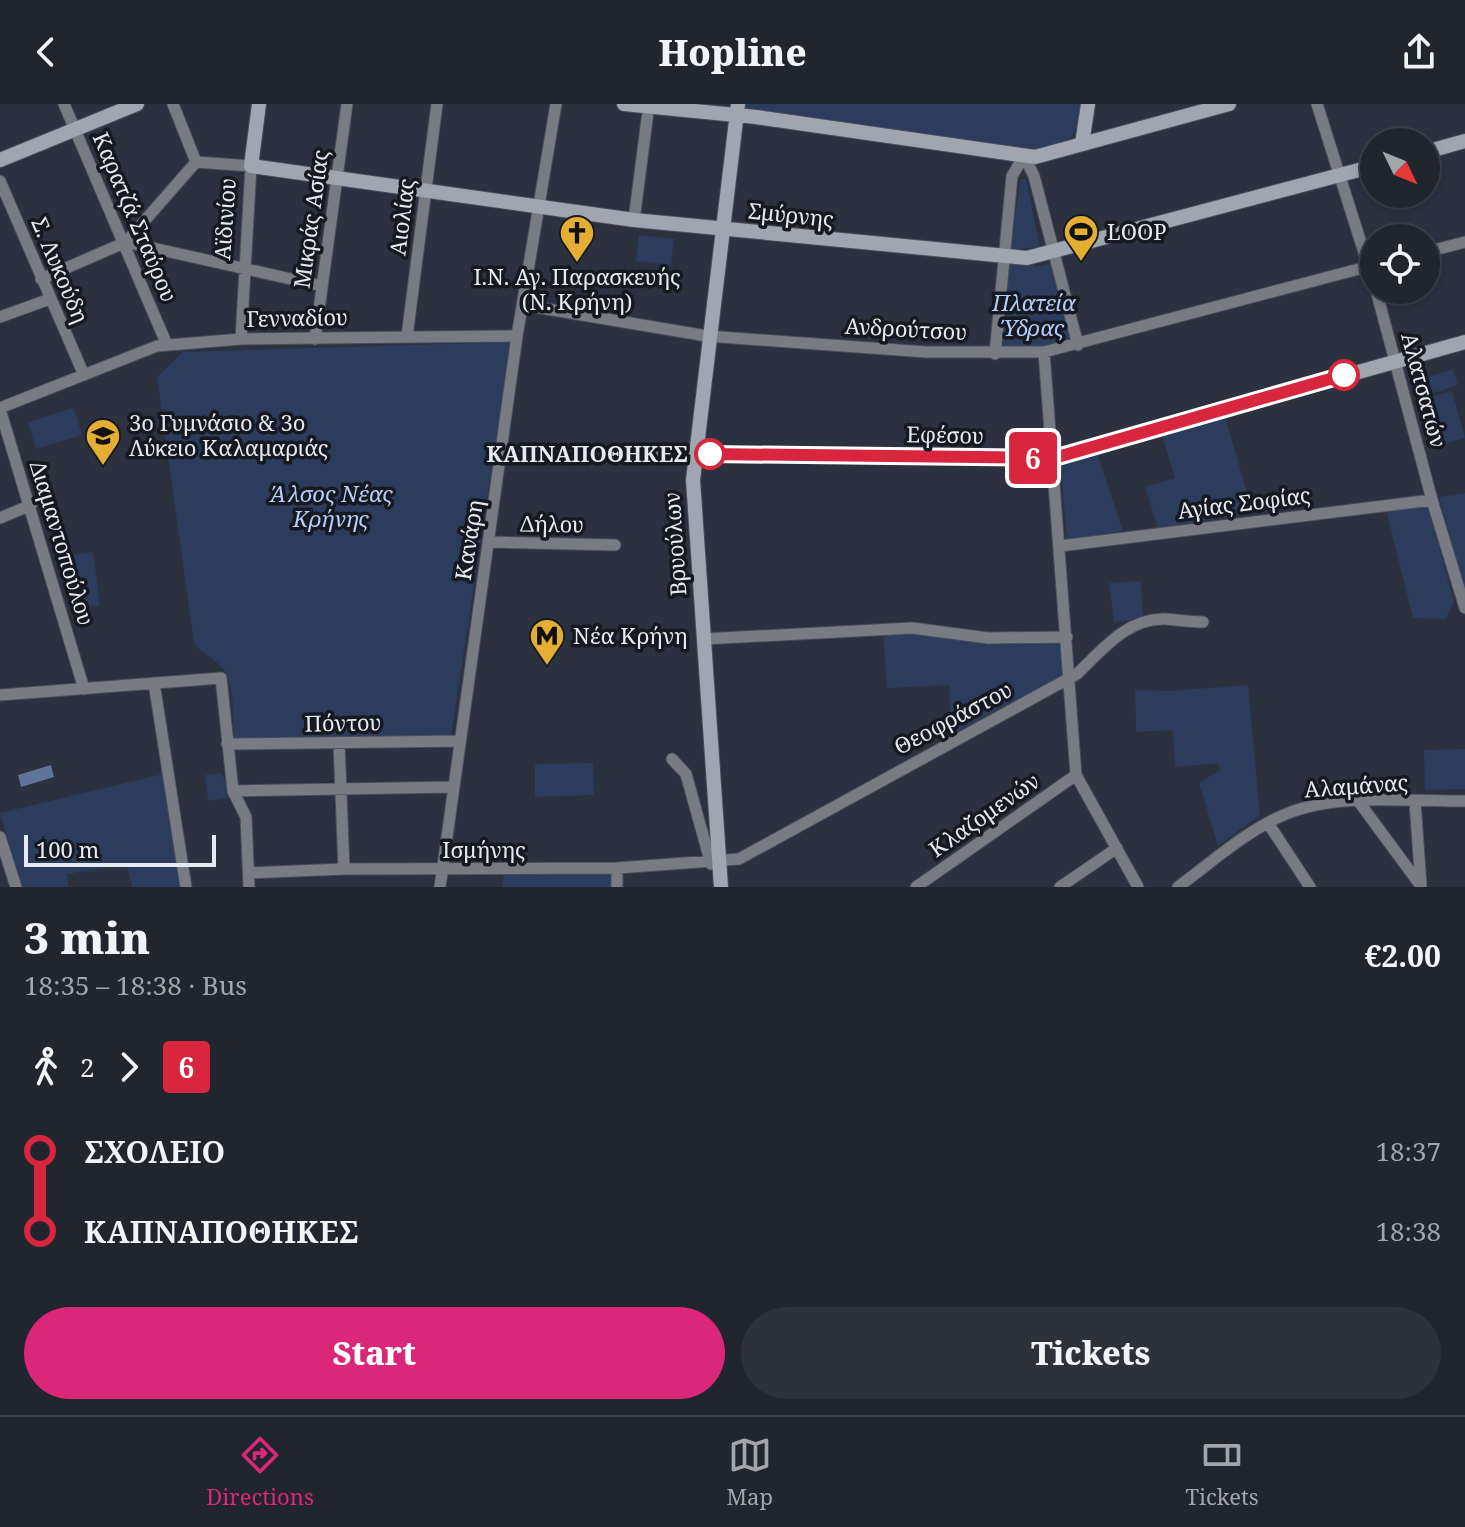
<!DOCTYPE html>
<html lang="en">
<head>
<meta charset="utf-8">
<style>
	body { margin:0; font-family:"Noto Serif",serif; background:#2d313a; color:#f1f3f6; height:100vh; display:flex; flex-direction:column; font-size:30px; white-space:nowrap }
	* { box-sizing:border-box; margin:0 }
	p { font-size:26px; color:#a2a5aa }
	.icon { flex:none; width:44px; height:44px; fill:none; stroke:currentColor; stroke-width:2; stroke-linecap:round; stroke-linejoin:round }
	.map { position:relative; height:783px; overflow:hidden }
	.side { display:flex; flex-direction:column; background:#20252e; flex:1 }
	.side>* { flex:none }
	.badge { padding:0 16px; border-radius:6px; font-size:28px; line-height:52px }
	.needle { width:52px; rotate:133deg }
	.controls { position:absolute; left:1360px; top:24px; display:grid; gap:16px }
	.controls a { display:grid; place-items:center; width:80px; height:80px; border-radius:50%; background:#20252e; box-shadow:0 4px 12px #0003,0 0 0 2px #3d424a; font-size:40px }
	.scale { position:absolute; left:24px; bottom:20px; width:192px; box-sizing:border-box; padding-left:8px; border:4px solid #e5e9f1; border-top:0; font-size:22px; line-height:28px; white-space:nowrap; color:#e5e9f1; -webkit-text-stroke:6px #16191f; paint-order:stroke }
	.map>.badge { position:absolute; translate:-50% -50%; box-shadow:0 0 0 4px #fff }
	.legs { display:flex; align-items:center; gap:12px; height:88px; padding:0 24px; font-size:26px }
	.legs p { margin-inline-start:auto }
	.head { display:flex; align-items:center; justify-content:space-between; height:136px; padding:0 24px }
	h1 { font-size:44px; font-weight:800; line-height:60px }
	.cta { display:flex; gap:16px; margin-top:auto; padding:16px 24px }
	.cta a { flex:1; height:92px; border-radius:48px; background:#db2777; color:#fff; font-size:32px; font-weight:800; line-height:92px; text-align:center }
	.cta a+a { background:#2d313a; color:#f1f3f6 }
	ul { padding:0 24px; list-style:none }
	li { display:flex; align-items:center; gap:28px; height:80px; font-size:30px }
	li i { display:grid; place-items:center; width:12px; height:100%; margin:0 10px; background:currentColor }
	li i::after { content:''; width:20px; height:20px; margin:-10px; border:6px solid; border-radius:50%; background:#20252e }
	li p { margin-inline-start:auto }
	li:first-child i { background:linear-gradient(#0000 50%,currentColor 0) }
	li:last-child i { background:linear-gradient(currentColor 50%,#0000 0) }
	header { display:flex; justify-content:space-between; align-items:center; height:104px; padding:0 24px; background:#20252e; font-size:36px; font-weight:800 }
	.tabs { display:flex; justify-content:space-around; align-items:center; height:112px; border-top:2px solid #3d424a; background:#20252e; font-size:22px; color:#a2a5aa }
	.tabs a { display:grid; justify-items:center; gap:4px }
	.tabs .on { color:#db2777 }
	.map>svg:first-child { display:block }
	.green { fill:#2b3c5d }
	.water { fill:#607499 }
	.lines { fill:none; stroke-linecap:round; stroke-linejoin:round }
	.street-casing { stroke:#494e5b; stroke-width:13 }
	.secondary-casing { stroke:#494e5b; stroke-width:16 }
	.street { stroke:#787c82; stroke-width:11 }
	.secondary { stroke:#a0a6b0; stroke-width:14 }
	.line-1-casing { stroke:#fff; stroke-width:18 }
	.line-1 { stroke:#d7263d; stroke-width:12 }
	.stop-1-dot { fill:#fff; stroke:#d7263d; stroke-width:4 }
	.labels { text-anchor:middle; stroke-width:7; stroke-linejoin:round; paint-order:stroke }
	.street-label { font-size:22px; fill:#e5e9f1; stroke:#16191f }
	.poi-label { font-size:22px; fill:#e5e9f1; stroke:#16191f; text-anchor:start }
	.park-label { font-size:22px; font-style:italic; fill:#b4cefe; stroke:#16191f }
	.stop-label { font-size:22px; font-weight:bold; fill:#e5e9f1; stroke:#16191f; text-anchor:end }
</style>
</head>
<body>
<header><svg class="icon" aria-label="back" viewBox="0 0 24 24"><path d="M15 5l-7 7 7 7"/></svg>Hopline<svg class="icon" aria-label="share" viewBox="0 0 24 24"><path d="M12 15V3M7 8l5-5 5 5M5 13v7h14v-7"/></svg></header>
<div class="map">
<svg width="1465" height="783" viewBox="0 0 1465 783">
	<rect width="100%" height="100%" fill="#2b313e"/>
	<path class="green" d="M746 0H1080L1076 25 1068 39 1029 49 746 4Z
		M1021 75H1026L1040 143 1009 146Z
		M639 131 674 135 671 161 636 157Z
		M1053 159 1071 236 1031 245H999L1007 160 1040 162Z
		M511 238 451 632 234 636C232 615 236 582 223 565 214 553 202 551 194 539L157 273 183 248Z
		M1453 265 1458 281 1427 291 1422 275Z
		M1452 287 1465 334 1439 341 1427 294Z
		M74 304 82 331 36 345 28 318Z
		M1225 313 1253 409 1158 424 1145 383 1175 374 1161 329Z
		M1097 348 1123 427 1067 435 1060 357Z
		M1465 389V488L1439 393Z
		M1428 402 1454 498 1446 515 1413 514 1386 406Z
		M93 448 100 501 77 504 69 451Z
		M1141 477 1143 515 1114 518 1109 479Z
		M924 528 1064 537 1065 572 951 631 949 581 887 584 883 530Z
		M1248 581 1260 711 1218 742 1199 679 1220 666 1219 659 1175 663 1173 626 1136 628 1135 586 1170 587Z
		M1465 645V685L1425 686 1424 646Z
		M593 659 594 691 535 693V660Z
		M222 669 231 693 208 697 205 671Z
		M163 670 182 783H132L127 760 67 770 69 783H22L0 709Z
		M504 769H610L612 783H502Z"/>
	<path class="water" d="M51 661 54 673 21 683 18 671Z"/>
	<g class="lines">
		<defs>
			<path id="street" d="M64 0 167 241
				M173 0 196 58
				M1317 0 1374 180
				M196 58 251 62 241 235
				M0 77 84 271
				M634 116 649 0
				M126 138 322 182
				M1426 148 1465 138
				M41 175 126 138 196 58
				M1376 186 1432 396 1465 504
				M523 201 707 232 926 248H1044L1374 161
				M0 213 50 195
				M407 232 437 0
				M315 235 347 0
				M1044 248 1076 671 1138 783
				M995 250 1012 72 1024 52 1034 72 1078 241
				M0 304 157 242 241 235 517 232
				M0 305 84 585
				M504 348 695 350
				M0 414 31 401
				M489 438 615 441
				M1060 442 1432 396
				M703 535 912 524 988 534 1067 533
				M154 579 186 783
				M0 591 221 574 233 687 246 713 249 783
				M339 639 344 765
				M227 640 460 637
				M672 655 686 670 711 760
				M233 687 453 683
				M1359 698 1421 782
				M1415 698 1421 781
				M1268 719 1310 783
				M0 733 16 783
				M617 764V783
				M249 769 344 765 617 764 739 755 1077 570C1102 546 1127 514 1165 515 1178 516 1190 518 1203 518
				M440 783 517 232 556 0
				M916 783 1076 671
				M1060 783 1117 744
				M1178 783C1212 758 1247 726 1286 710 1339 688 1409 698 1465 697"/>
			<path id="secondary" d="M259 0 251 62 634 116 1027 154 1374 62
				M624 0 756 13 1035 53 1229 0
				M1082 40 1088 0
				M1426 48 1465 37
				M0 56 137 0
				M695 350 1054 354 1465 238
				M721 783 693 376 738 0"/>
		</defs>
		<use href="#street" class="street-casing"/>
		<use href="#secondary" class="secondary-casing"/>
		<use href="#street" class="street"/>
		<use href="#secondary" class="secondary"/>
	</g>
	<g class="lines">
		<defs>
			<path id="line-1" d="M710 350 1054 354 1344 271"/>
		</defs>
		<use href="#line-1" class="line-1-casing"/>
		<use href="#line-1" class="line-1"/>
	</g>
	<defs>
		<symbol id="stadium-pin" viewBox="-11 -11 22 30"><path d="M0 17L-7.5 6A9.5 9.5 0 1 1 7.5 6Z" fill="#e4ae35" stroke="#16191f"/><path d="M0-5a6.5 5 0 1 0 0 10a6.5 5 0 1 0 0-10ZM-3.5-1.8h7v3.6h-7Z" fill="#111"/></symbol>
		<symbol id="church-pin" viewBox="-11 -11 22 30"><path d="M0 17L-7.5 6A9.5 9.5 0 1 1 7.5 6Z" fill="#e4ae35" stroke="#16191f"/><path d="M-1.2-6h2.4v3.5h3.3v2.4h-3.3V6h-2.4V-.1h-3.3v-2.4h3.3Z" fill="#111"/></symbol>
		<symbol id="school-pin" viewBox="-11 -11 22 30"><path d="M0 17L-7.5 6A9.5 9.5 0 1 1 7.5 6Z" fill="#e4ae35" stroke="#16191f"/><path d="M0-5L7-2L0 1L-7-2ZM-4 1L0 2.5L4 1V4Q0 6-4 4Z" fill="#111"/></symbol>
		<symbol id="metro-pin" viewBox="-11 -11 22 30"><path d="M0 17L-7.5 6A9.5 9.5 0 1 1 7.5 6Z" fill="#e4ae35" stroke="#16191f"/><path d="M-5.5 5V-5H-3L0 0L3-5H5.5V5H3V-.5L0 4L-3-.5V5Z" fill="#111"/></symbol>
	</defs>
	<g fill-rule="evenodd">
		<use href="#stadium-pin" x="1061" y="108" width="40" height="54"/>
		<use href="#church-pin" x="557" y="109" width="40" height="54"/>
		<use href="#school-pin" x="83" y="312" width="40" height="54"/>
		<use href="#metro-pin" x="527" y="512" width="40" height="54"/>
	</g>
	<g class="stop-1-dot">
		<circle cx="1344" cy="271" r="14"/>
		<circle cx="710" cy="350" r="14"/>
	</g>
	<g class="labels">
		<g class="street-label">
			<text transform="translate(791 111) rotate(6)" y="8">Σμύρνης</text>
			<text transform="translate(135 113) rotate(67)" y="8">Καρατζά Σταύρου</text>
			<text transform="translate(402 113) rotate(-83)" y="8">Αιολίας</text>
			<text transform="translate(225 115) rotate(-86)" y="8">Αϊδινίου</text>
			<text transform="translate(311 115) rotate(-82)" y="8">Μικράς Ασίας</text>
			<text transform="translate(60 166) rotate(67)" y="8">Σ. Λυκούδη</text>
			<text transform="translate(297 214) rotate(-1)" y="8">Γενναδίου</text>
			<text transform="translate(906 225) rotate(3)" y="8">Ανδρούτσου</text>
			<text transform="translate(1424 286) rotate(75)" y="8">Αλατσατών</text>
			<text transform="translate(945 331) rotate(1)" y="8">Εφέσου</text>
			<text transform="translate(1244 399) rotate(-7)" y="8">Αγίας Σοφίας</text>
			<text transform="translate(552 420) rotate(1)" y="8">Δήλου</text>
			<text transform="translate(469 436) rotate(-81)" y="8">Κανάρη</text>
			<text transform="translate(62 439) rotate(73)" y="8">Διαμαντοπούλου</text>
			<text transform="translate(675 440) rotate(-94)" y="8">Βρυούλων</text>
			<text transform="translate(953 614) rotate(-28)" y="8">Θεοφράστου</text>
			<text transform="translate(343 619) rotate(-1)" y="8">Πόντου</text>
			<text transform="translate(1356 682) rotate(-4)" y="8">Αλαμάνας</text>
			<text transform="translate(984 711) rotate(-35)" y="8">Κλαζομενών</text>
			<text x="484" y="754">Ισμήνης</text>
		</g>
		<g class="poi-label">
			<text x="1107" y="136">LOOP</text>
			<text x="577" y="181" text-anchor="middle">Ι.Ν. Αγ. Παρασκευής<tspan x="577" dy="25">(Ν. Κρήνη)</tspan></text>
			<text x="129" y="327">3ο Γυμνάσιο &amp; 3ο<tspan x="129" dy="25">Λύκειο Καλαμαριάς</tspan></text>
			<text x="573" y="540">Νέα Κρήνη</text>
		</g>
		<g class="park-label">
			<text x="1034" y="207">Πλατεία<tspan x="1034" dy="25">Ύδρας</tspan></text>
			<text x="331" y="398">Άλσος Νέας<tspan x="331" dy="25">Κρήνης</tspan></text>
		</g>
		<g class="stop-label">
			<text x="688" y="358">ΚΑΠΝΑΠΟΘΗΚΕΣ</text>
		</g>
	</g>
</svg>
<div class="controls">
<a><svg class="needle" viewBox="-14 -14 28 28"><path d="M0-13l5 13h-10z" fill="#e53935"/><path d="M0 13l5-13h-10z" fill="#a2a5aa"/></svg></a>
<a><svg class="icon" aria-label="locate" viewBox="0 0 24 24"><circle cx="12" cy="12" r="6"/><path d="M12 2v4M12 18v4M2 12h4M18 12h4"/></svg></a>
</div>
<div class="scale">100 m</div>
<b class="badge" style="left:1033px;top:354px;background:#d7263d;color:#fff">6</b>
</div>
<section class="side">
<div class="head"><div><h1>3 min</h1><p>18:35 – 18:38 · Bus</p></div><b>€2.00</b></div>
<div class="legs"><svg class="icon" aria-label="walk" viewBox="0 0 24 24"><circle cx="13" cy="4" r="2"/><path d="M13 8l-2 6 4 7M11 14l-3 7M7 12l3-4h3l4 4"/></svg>2<svg class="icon" aria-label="forward" viewBox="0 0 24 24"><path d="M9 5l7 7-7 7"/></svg><b class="badge" style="background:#d7263d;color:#fff">6</b></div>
<ul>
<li><i style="color:#d7263d"></i><b>ΣΧΟΛΕΙΟ</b><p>18:37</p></li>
<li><i style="color:#d7263d"></i><b>ΚΑΠΝΑΠΟΘΗΚΕΣ</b><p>18:38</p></li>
</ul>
<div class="cta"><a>Start</a><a>Tickets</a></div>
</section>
<nav class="tabs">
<a class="on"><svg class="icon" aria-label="directions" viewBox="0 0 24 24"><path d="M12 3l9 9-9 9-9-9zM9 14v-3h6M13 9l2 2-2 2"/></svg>Directions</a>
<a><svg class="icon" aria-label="map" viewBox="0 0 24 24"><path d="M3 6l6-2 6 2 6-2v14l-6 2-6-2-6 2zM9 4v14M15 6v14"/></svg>Map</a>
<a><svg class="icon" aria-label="tickets" viewBox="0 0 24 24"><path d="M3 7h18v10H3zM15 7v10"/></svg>Tickets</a>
</nav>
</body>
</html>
